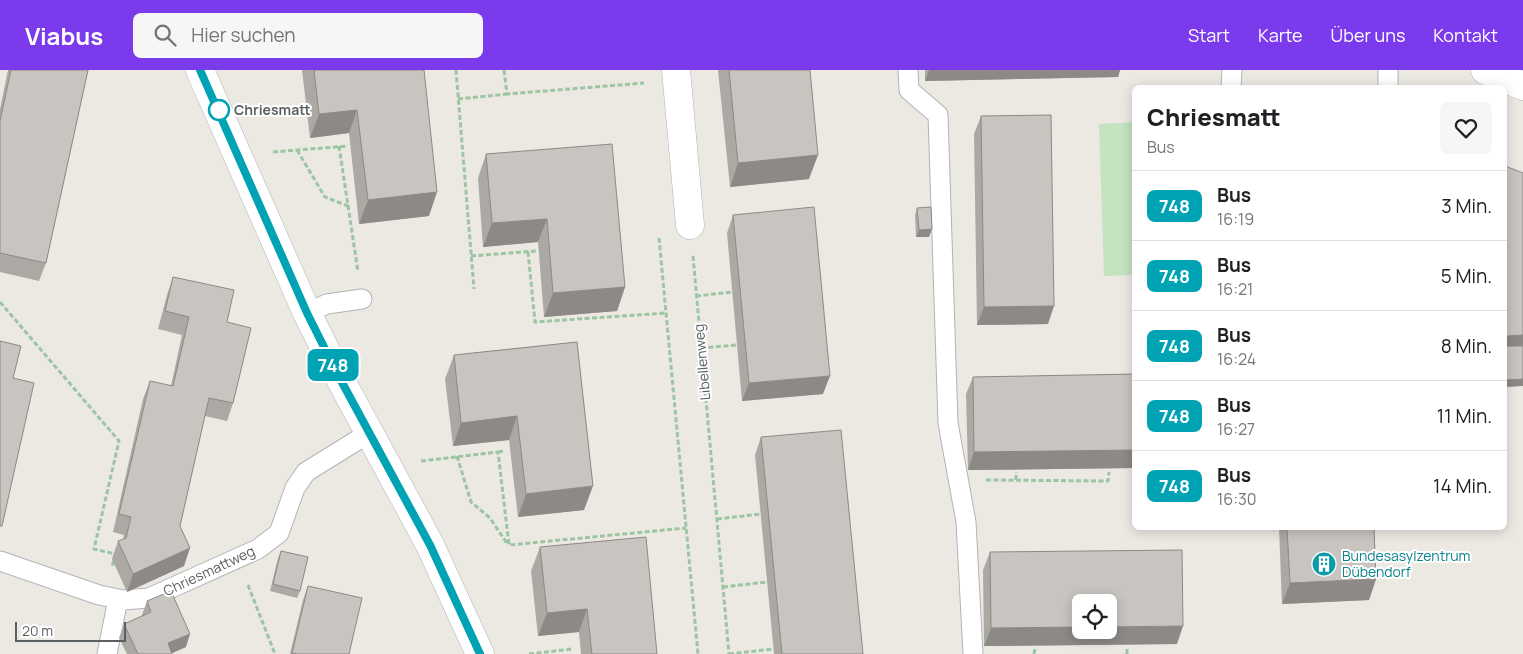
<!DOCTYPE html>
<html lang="de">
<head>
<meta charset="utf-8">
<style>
	body { margin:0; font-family:Manrope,sans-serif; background:#f6f6f6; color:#202124; height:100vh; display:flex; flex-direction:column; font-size:19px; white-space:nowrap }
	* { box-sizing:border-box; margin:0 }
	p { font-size:16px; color:#757577 }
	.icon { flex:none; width:28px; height:28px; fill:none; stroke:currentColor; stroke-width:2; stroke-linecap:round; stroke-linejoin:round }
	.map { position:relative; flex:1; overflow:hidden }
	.sheet { position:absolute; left:1132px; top:15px; width:375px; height:445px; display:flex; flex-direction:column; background:#fff; border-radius:8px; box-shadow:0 2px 12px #0003 }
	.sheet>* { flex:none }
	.badge { padding:0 10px; border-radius:8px; font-size:18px; line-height:32px }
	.fabs { position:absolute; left:1072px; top:524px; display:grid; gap:10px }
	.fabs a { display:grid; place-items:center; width:45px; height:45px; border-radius:8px; background:#fff; box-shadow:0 2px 12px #0003; font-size:25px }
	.scale { position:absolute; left:15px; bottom:12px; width:111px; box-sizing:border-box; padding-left:5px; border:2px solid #5b5f62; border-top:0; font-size:14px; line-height:18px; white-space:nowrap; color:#5b5f62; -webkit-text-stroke:4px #fff; paint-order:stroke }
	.map>.badge { position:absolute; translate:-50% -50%; box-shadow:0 0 0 2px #fff }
	.round { display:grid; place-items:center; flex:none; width:52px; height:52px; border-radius:8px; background:#f6f6f6 }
	.overview { display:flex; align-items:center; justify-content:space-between; height:85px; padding:0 15px }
	h1 { font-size:24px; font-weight:800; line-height:38px }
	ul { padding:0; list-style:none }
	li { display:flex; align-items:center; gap:15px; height:70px; padding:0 15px; border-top:1px solid #e0e0e0 }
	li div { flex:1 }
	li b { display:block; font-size:19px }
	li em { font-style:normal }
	li .badge { min-width:55px; font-weight:700; text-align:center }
	header { display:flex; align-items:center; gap:30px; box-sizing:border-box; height:70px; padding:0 25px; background:#7c3aed; color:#fff }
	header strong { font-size:24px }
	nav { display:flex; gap:28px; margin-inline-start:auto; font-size:18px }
	.search { width:350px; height:45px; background:#f6f6f6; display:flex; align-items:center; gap:12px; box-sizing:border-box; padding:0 18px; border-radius:8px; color:#757577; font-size:19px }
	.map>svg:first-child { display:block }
	.green { fill:#c5e2c1 }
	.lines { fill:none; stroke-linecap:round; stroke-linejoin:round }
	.service-casing { stroke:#b0b4b7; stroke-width:21 }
	.minor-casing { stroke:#b0b4b7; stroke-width:29 }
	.tertiary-casing { stroke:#b0b4b7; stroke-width:29 }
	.path { stroke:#9cc5a3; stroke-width:3; stroke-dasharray:5 2.5; stroke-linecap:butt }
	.service { stroke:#fff; stroke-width:19 }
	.minor { stroke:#fff; stroke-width:28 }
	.tertiary { stroke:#fff; stroke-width:28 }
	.wall { fill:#aca9a4 }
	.shaded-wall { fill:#8c8986 }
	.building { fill:#c8c4bf; stroke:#8c8986 }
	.line-casing { stroke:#fff; stroke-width:11 }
	.line { stroke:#00a3b4; stroke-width:8 }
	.stop-dot { fill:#fff; stroke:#00a3b4; stroke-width:2.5 }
	.labels { text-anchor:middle; stroke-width:4; stroke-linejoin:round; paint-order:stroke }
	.stop-label { font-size:14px; font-weight:bold; fill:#5b5f62; stroke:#fff; text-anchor:start }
	.street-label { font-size:14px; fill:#5b5f62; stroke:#fff }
	.culture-label { font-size:14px; fill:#0d838f; stroke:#fff; text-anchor:start }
</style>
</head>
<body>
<header>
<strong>Viabus</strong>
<div class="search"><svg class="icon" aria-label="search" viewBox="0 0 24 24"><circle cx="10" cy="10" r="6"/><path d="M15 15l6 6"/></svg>Hier suchen</div>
<nav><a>Start</a><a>Karte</a><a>Über uns</a><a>Kontakt</a></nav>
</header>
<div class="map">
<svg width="1523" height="584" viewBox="0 0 1523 584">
	<rect width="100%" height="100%" fill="#ece9e3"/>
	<path class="green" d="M1135 52V205L1104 206 1099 54Z"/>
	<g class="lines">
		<defs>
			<path id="service" d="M908 0 909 20 938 45 948 353 966 452 973 584
				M1388 0V18
				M1231 18 1232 0
				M307 243 327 234 362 229
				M0 491 99 525 123 530 149 528 258 479 279 463 295 418 306 402 369 363
				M107 584 118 529"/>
			<path id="minor" d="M676 0 690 155
				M1485 0 1523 16"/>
			<path id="tertiary" d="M200 0 307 243 338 305 430 475 480 584"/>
		</defs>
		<use href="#service" class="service-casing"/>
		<use href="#minor" class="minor-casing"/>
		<use href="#tertiary" class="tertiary-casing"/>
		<path class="path" d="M456 0 474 219
			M504 0 507 24 644 13
			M458 29 507 24
			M339 76 358 202
			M297 80 325 127 348 136
			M273 82 348 76
			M659 168 698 584
			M528 182 535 252 666 243
			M471 186 536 181
			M693 186 729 584
			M696 226 732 222
			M0 232 119 371 94 479 115 484 112 498
			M701 278 737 275
			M498 382 505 381
			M457 386 471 432 490 448 508 475
			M421 391 498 382 509 475 686 458
			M986 410 1108 411 1109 402
			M1016 410V402
			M717 449 761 444
			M248 515 275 584
			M723 517 767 512
			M529 584 572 579
			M729 584 773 579
			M1034 584 1035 579
			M1127 584V577"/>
		<use href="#service" class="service"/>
		<use href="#minor" class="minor"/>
		<use href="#tertiary" class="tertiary"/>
	</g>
	<path class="wall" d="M8 0H88L46 193 39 211 0 202V39Z
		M302 0H424L429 146 359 154 349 63 310 68Z
		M718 0H810L809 109 730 117Z
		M925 0H1120L1118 7 925 11Z
		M981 46 1048 254 977 255 974 64Z
		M486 84 625 217 617 241 544 247 538 172 483 177 478 108Z
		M917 138 929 167H916L915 145Z
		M733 145 823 324 742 331 727 163Z
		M173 207 227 252 233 333 227 351 205 346 180 456 184 496 127 522 112 489 118 471 123 469 124 465 113 462 143 329 150 311 171 316 182 265 158 259 167 225Z
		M577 272 584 440 518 447 509 370 453 376 445 309 454 285Z
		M1135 304V398L968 400 966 324 973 307Z
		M761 367 863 584H774L755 385Z
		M1279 458H1374L1376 509 1369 530 1282 534Z
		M540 477 657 584H581L579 562 538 566 531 501Z
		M281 481 300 521 297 528 270 521 278 488Z
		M990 482 1177 574 984 576 983 500Z
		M308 516 349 584H290L303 530Z
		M147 531 186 577 172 583V584H127L119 568 124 554 142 546V545Z"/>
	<path class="shaded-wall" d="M929 0H1120L1118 7 925 11Z
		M357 40 349 63 310 68 319 44Z
		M818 85 809 109 730 117 738 93Z
		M437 122 429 146 359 154 368 130Z
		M547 149 538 172 483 177 492 153Z
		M932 159 929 167H916L919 160Z
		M625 217 617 241 544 247 553 223Z
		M1054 236 1048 254 977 255 984 237Z
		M1523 265V283L1505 284V266Z
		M830 306 823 324 742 331 749 313Z
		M1523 309V316L1505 317V310Z
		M517 346 509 370 453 376 461 353Z
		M1135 380V398L968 400 974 382Z
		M593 416 584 440 518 447 526 424Z
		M190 478 184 496 127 522 133 504Z
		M1376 509 1369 530 1282 534 1290 513Z
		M587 539 579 562 538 566 547 543Z
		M1183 556 1177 574 984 576 991 558 1081 557V560H1109V557Z
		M190 564 186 577 170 584 168 573Z"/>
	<path class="building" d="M11 0H88L46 193 0 183V51Z
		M314 0H424L437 122 368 130 357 40 319 44Z
		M729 0H810L818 85 738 93Z
		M1051 45 1054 236 984 237 981 46Z
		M612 74 625 217 553 223 547 149 492 153 486 84Z
		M1505 96 1523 103V265L1505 266Z
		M814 137 830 306 749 313 733 145Z
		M931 137 932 159 919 160 917 138Z
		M173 207 234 220 227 252 251 258 233 333 209 328 180 456 190 478 133 504 118 471 126 468 131 447 119 444 150 311 173 316 189 247 165 241Z
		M0 271 21 276 13 308 34 313 2 456H0Z
		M577 272 593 416 526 424 517 346 461 353 454 285Z
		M1505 276H1523V309L1505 310Z
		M1135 304V380L974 382 973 307Z
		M841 360 863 584H782L761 367Z
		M1287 458H1374L1376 509 1290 513Z
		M646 467 657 584H592L587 539 547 543 540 477Z
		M1182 480 1183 556 1109 557V532H1081V557L991 558 990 482Z
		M281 481 308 487 300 521 273 514Z
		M308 516 362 528 349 584H297L292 583Z
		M171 521 190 564 168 573 172 584H138L124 554 151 542 147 531Z"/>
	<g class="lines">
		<defs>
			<path id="line" d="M200 0 307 243 338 305 430 475 480 584"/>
		</defs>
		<use href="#line" class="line-casing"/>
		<use href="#line" class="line"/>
	</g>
	<defs>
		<symbol id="building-disc" viewBox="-11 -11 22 22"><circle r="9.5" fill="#0f9aa8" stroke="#fff"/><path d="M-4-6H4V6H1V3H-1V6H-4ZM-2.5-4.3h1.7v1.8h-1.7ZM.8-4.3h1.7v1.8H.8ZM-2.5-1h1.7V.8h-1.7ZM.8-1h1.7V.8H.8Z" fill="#fff"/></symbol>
	</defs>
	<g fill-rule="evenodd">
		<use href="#building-disc" x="1310" y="480" width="28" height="28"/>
	</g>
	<circle class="stop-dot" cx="219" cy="40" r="10"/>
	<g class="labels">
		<g class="stop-label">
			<text x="234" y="45">Chriesmatt</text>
		</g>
		<g class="street-label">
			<text transform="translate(702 292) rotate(-95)" y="5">Libellenweg</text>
			<text transform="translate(209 501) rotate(-25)" y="5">Chriesmattweg</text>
		</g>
		<g class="culture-label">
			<text x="1342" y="491">Bundesasylzentrum<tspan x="1342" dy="16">Dübendorf</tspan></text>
		</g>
	</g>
</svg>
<div class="fabs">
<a><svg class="icon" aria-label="locate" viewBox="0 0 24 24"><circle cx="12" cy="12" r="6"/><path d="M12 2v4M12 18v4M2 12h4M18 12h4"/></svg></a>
</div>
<div class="scale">20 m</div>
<b class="badge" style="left:333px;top:295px;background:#00a3b4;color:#fff">748</b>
<section class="sheet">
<div class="overview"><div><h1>Chriesmatt</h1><p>Bus</p></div><a class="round"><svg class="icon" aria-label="heart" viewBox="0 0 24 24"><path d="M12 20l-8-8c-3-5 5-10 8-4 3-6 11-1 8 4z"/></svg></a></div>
<ul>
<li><span class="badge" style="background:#00a3b4;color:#fff">748</span><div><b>Bus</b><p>16:19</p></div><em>3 Min.</em></li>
<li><span class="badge" style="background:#00a3b4;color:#fff">748</span><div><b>Bus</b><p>16:21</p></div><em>5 Min.</em></li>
<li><span class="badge" style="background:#00a3b4;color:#fff">748</span><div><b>Bus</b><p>16:24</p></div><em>8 Min.</em></li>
<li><span class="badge" style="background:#00a3b4;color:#fff">748</span><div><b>Bus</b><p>16:27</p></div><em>11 Min.</em></li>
<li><span class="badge" style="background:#00a3b4;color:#fff">748</span><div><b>Bus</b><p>16:30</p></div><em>14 Min.</em></li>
</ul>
</section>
</div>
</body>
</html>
